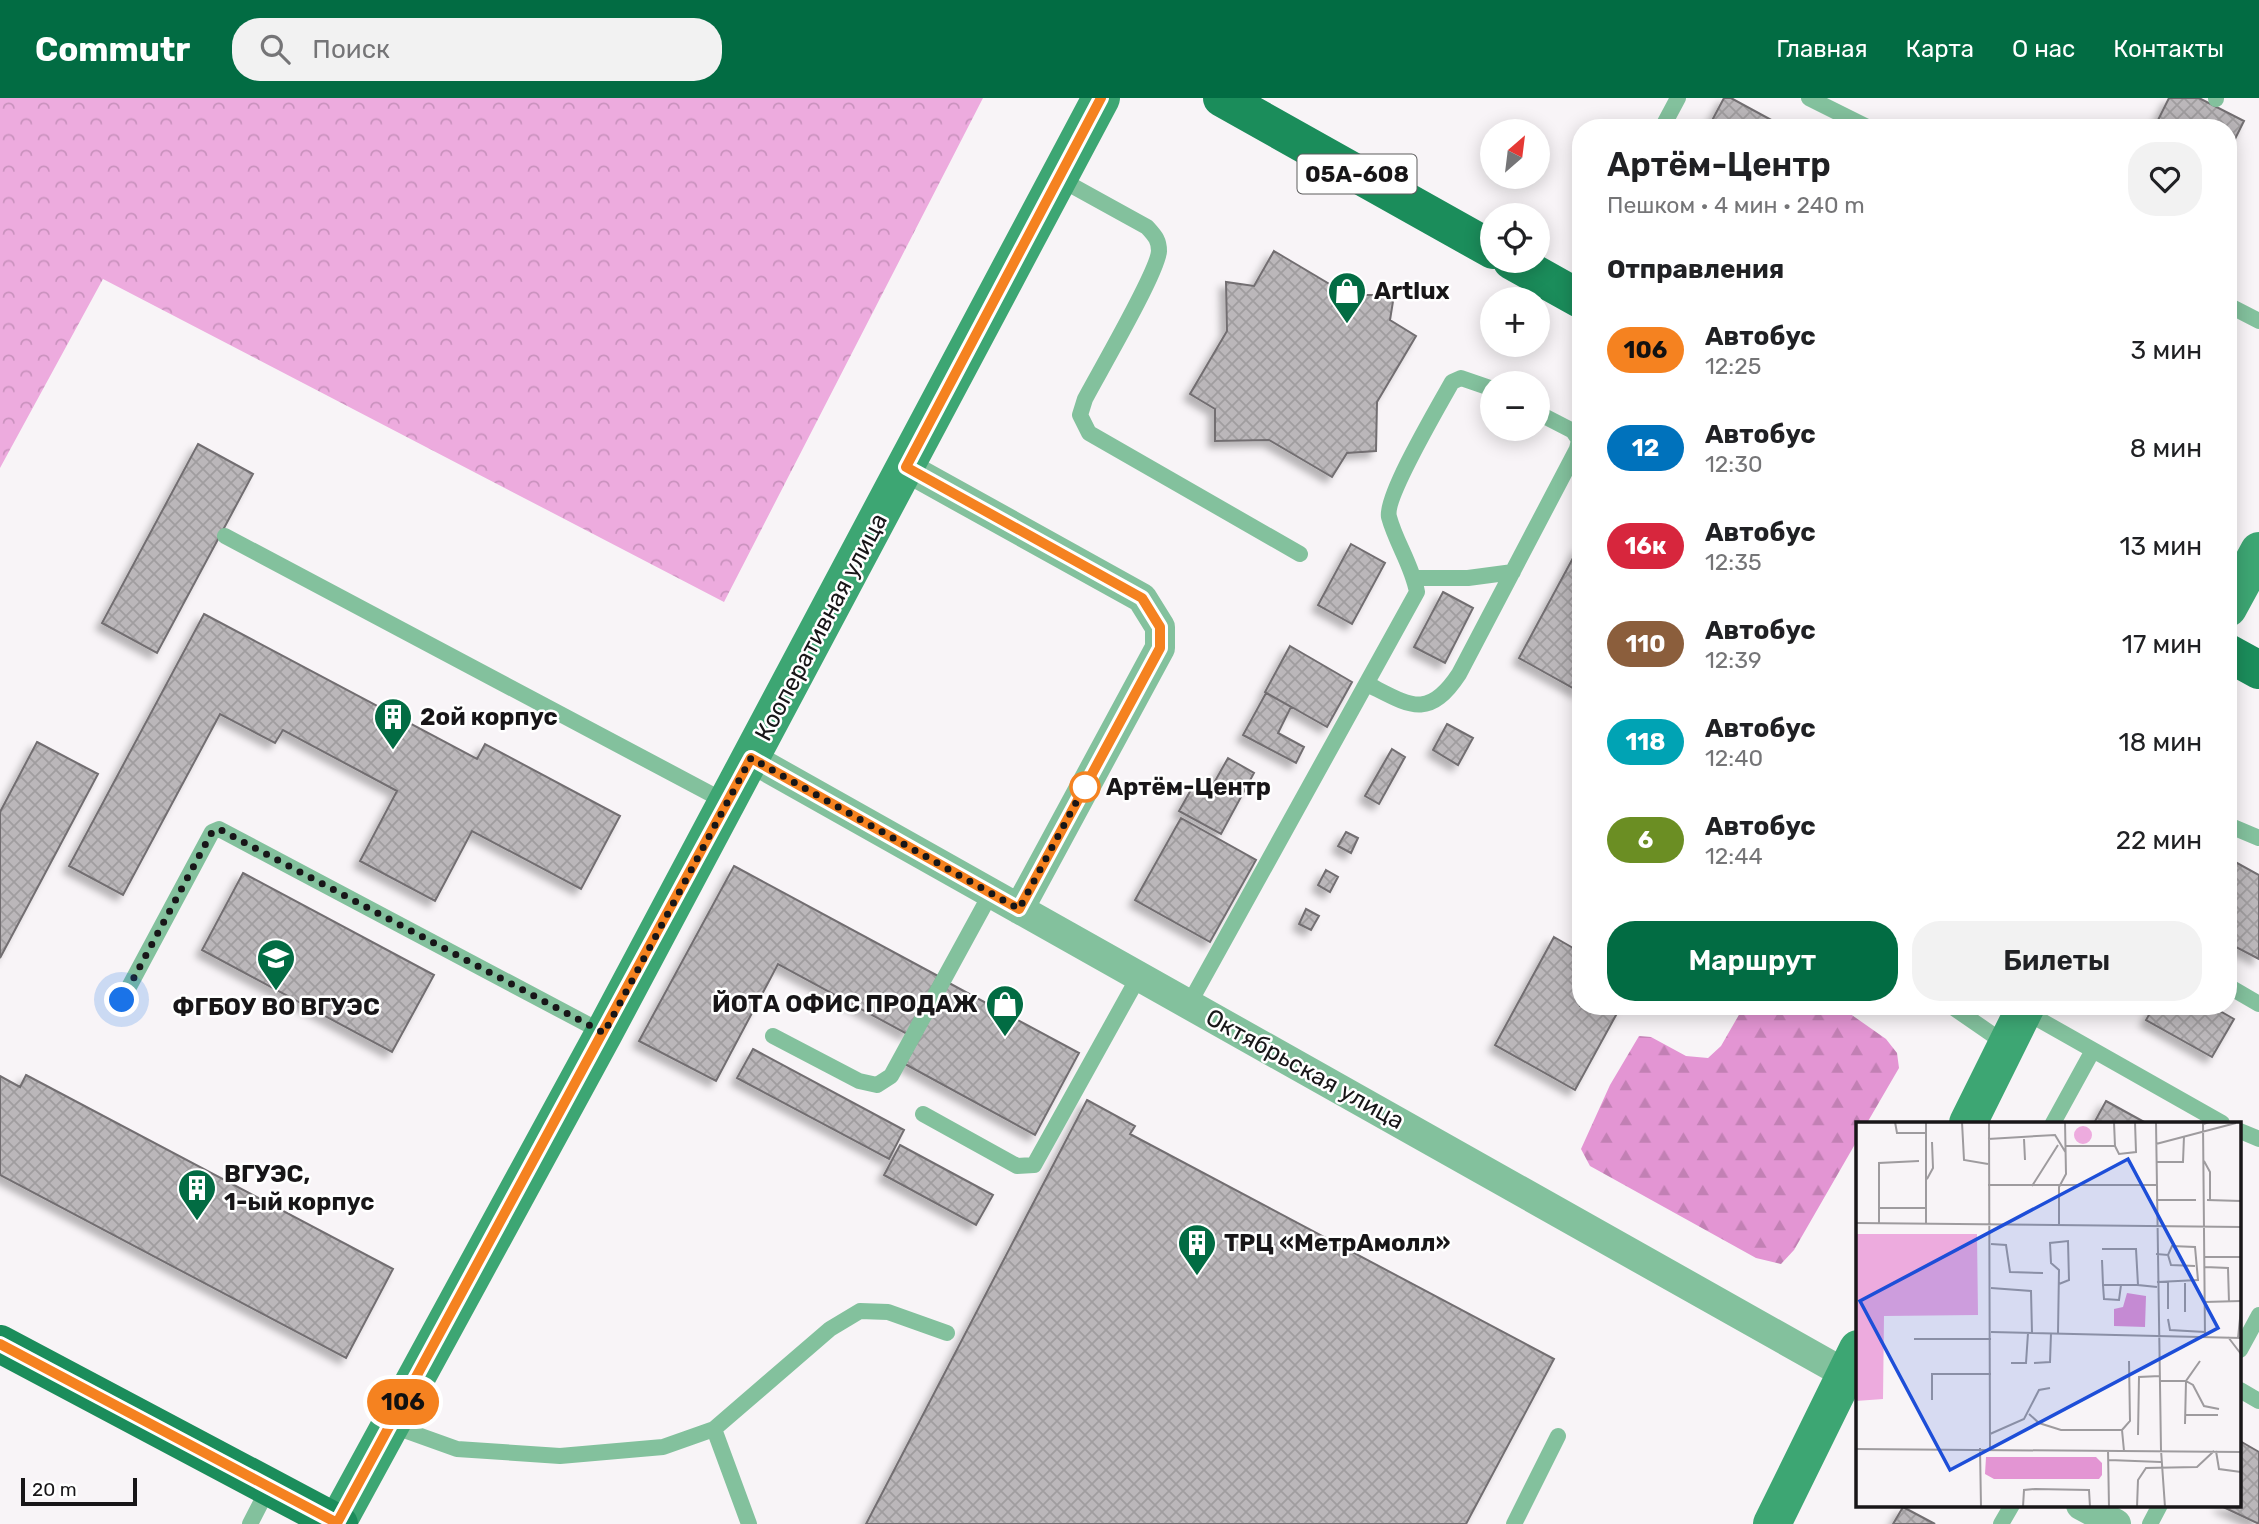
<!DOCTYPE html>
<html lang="ru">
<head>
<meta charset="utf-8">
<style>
	body { margin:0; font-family:Rubik,sans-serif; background:#f2f2f2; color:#202124; height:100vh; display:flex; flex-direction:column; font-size:26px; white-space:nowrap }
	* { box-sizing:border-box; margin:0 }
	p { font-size:23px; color:#757577 }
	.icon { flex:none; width:38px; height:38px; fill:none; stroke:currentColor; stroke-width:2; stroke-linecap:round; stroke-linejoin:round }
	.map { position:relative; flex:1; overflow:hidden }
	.drawer { position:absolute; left:1572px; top:21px; width:665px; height:896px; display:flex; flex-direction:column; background:#fff; border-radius:28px; box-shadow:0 4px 18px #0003 }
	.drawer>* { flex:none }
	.badge { padding:0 14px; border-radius:23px; font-size:24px; line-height:46px }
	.needle { width:46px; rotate:28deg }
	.tools { position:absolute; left:1480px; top:21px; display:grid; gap:14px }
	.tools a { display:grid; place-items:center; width:70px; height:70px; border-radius:50%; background:#fff; box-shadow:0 4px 18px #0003; font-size:35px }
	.scale { position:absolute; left:21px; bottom:18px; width:116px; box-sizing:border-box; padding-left:7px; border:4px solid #181618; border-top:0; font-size:19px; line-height:24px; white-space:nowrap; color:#181618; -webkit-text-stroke:5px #fff; paint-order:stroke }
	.you { position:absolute; width:35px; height:35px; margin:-18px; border:5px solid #fff; border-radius:50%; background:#1a73e8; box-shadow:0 0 0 10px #1a73e833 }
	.map>.badge { position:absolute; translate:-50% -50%; box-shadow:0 0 0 4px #fff }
	h2 { padding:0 35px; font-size:26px; line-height:63px }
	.round { display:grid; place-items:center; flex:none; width:74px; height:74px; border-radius:28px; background:#f2f2f2 }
	.summary { display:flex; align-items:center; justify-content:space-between; height:119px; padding:0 35px }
	h1 { font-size:33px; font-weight:600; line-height:52px }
	.cta { display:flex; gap:14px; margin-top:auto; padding:14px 35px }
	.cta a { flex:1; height:80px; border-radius:28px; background:#026c43; color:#fff; font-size:28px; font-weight:600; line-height:80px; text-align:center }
	.cta a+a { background:#f2f2f2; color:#202124 }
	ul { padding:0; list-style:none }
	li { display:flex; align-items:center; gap:21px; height:98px; padding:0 35px }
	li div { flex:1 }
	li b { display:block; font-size:26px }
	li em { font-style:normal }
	li .badge { min-width:77px; font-weight:700; text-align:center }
	header { display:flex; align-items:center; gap:42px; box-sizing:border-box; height:98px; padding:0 35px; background:#026c43; color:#fff }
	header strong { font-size:33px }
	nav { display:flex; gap:38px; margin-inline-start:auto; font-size:24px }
	.search { width:490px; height:63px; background:#f2f2f2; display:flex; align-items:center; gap:18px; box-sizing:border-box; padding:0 24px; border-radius:28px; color:#757577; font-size:26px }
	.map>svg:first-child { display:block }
	.forest { fill:url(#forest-firs) }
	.park { fill:url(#park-crowns) }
	.building { fill:url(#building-cross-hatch); stroke:#726e71; stroke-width:2; filter:url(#shadow) }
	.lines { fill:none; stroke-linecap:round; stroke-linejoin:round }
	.lane { stroke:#83c19d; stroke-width:16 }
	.street { stroke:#83c19d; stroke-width:30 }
	.secondary { stroke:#3da673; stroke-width:38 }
	.primary { stroke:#1b8d5b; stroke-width:38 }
	.line-casing { stroke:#fff; stroke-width:16 }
	.line { stroke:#f58220; stroke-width:10 }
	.walk { stroke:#181618; stroke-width:7; stroke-dasharray:0 12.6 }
	.stop-dot { fill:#fff; stroke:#f58220; stroke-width:3.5 }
	.labels { text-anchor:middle; stroke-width:5; stroke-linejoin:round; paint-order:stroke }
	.shield { fill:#fff; stroke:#5d5c5d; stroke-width:2 }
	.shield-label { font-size:23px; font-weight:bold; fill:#181618 }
	.poi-label { font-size:24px; font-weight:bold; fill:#181618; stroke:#fff; text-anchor:start }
	.street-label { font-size:24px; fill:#181618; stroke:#fff }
	.stop-label { font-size:24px; font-weight:bold; fill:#181618; stroke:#fff; text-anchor:start }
	.inset-road { fill:none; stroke:#9e9b9e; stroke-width:2 }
	.view { fill:#1d4ed8; fill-opacity:0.15; stroke:#1d4ed8; stroke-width:3.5 }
	.inset-edge { fill:none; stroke:#181618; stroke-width:3.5 }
</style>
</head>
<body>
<header>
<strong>Commutr</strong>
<div class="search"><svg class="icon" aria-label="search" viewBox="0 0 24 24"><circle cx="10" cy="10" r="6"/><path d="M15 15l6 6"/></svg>Поиск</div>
<nav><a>Главная</a><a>Карта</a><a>О нас</a><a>Контакты</a></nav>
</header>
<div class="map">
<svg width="2259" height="1426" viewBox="0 0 2259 1426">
	<defs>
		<pattern id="forest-firs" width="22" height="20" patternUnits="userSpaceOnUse" patternTransform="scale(1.75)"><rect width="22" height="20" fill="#e395d3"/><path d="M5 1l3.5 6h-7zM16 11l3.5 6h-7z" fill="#c280b4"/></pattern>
		<pattern id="park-crowns" width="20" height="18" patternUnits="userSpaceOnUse" patternTransform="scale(1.75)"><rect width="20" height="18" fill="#edabde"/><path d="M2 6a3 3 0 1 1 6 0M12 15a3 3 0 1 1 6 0" fill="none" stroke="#ca92be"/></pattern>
		<pattern id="building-cross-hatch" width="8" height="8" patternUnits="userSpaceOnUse" patternTransform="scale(1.75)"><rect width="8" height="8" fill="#bbb7ba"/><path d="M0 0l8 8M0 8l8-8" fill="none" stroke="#a09d9f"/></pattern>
		<filter id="shadow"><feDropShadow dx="-6" dy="6" stdDeviation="3.5" flood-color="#0004"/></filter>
	</defs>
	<rect width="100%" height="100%" fill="#f8f4f7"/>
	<path class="forest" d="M1744 908H1839L1886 941 1897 955 1899 970 1867 1025H1858V1041L1794 1152 1781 1166 1756 1160 1590 1068 1581 1051 1610 987 1639 938 1651 939 1686 958 1708 960 1721 948Z"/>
	<path class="park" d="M0 0H983L724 504 103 181 0 370Z"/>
	<path class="building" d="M1724 0H1731L1786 30H1708Z
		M2169 0H2199L2244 23 2228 55V30H2154Z
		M1274 153 1348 197H1394L1390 222 1416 238 1377 304 1376 353 1347 355 1332 379 1269 342 1215 343V311L1190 296 1227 233 1226 184 1254 188Z
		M198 346 253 376 157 555 102 525Z
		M1351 446 1385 465 1352 526 1318 507Z
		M1580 447V594L1519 560Z
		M1443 494 1473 510 1445 565 1414 549Z
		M204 516 477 661 485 646 620 718 581 791 472 733 435 803 360 763 397 693 283 632 275 645 220 616 123 797 69 768Z
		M1290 548 1352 584 1327 629 1265 594Z
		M1266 595 1291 609 1278 635 1304 649 1296 665 1243 637Z
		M1447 626 1473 640 1458 667 1433 652Z
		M37 644 98 676 0 860V714Z
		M1392 651 1405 659 1379 706 1365 698Z
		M1228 660 1254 675 1221 736 1179 713 1192 690 1206 699Z
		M1181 720 1256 762 1210 844 1135 802Z
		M1346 734 1358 740 1351 755 1338 748Z
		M2228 760 2259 777V861L2228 845Z
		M734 768 938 878 907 936 778 866 716 983 639 943Z
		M1326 772 1338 779 1330 794 1318 787Z
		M243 775 434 877 392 954 202 852Z
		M1306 811 1319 818 1311 832 1299 826Z
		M1554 839 1580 854V908H1621L1575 992 1495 947Z
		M949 885 1079 955 1035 1037 905 966Z
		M2154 908H2211L2234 921 2212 959 2146 922Z
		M753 951 904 1032 889 1061 737 980Z
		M26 977 393 1171 346 1260 0 1077V978L20 989Z
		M1087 1002 1135 1028 1130 1036 1554 1261 1466 1426H866Z
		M2106 1003 2146 1025H2094Z
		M900 1047 993 1097 976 1127 884 1077Z
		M2240 1343 2259 1354V1426L2219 1407H2240Z
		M1903 1409 1935 1426H1893Z"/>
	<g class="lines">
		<path class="lane" d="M1809 0 1869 30
			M2216 1V0
			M1662 30 1678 0
			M1060 81 1147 129C1154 137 1159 141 1159 153 1158 174 1098 276 1085 301L1080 317 1089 335 1300 456
			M2228 207 2259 223
			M225 438 726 704
			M1414 480H1468L1513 474
			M1367 586C1409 607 1428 623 1459 576L1577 351 1579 342 1573 333 1538 315
			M2228 727 2259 740
			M2228 888 2259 906
			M122 902 212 734 219 731 604 935
			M1189 906 1417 494C1412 467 1396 445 1389 419 1384 400 1440 306 1452 284L1461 280 1493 291
			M1951 908 2006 946
			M2024 913 2222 1025
			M773 938 859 983 877 987 891 978 991 795
			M923 1016 1017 1068 1034 1067 1139 878
			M2053 1025 2092 954
			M2240 1033 2259 1041
			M2240 1252 2259 1217
			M2240 1292 2259 1303
			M390 1327 457 1351 560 1358 663 1349 714 1331 830 1231 860 1213 888 1214 947 1235
			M714 1331 749 1426
			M250 1426 269 1389
			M1514 1426 1558 1338
			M2001 1426 2012 1407
			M2150 1426 2160 1407"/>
		<path class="street" d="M906 369 1142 500 1160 529V550L1019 811
			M751 660 1858 1283
			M2081 1407 2116 1426"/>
		<path class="secondary" d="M2228 510 2259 453
			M1968 1025 2026 908
			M337 1425 604 935 1101 0
			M1772 1426 1858 1251"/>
		<path class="primary" d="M1222 0 1493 152
			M1512 163 1580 201
			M2228 555 2259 572
			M0 1246 339 1426"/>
	</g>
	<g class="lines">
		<defs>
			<path id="line" d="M0 1246 337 1425 751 660 1019 811 1160 550V529L1142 500 906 369 1101 0"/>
		</defs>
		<use href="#line" class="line-casing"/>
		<use href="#line" class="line"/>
		<path class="walk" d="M122 902 212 734 219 731 604 935 751 660 1019 811 1087 684 1085 689"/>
	</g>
	<defs>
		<symbol id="shop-pin" viewBox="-11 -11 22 30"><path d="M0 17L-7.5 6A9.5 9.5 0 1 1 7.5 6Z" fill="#026c43" stroke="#fff"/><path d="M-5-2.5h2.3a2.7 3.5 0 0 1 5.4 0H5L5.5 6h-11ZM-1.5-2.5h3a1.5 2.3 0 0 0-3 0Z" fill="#fff"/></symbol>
		<symbol id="building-pin" viewBox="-11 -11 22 30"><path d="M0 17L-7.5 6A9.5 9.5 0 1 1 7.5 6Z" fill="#026c43" stroke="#fff"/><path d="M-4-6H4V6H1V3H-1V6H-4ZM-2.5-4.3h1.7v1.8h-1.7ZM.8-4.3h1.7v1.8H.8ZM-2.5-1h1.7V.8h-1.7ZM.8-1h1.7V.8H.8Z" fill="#fff"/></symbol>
		<symbol id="university-pin" viewBox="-11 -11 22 30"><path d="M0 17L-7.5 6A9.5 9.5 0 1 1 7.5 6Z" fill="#026c43" stroke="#fff"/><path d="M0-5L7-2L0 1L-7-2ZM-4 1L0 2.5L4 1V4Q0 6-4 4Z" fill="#fff"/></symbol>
	</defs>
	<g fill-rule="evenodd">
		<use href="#shop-pin" x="1325" y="171" width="44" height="60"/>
		<use href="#building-pin" x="371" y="597" width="44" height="60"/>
		<use href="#university-pin" x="254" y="838" width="44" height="60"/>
		<use href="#shop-pin" x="983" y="884" width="44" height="60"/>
		<use href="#building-pin" x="175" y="1068" width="44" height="60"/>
		<use href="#building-pin" x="1175" y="1123" width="44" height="60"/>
	</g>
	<circle class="stop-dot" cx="1085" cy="689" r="14"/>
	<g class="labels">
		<rect class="shield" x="1297.5" y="56.5" width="119" height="39" rx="5"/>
		<g class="shield-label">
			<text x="1357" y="84">05А-608</text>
		</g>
		<g class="poi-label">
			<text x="1374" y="201">Artlux</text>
			<text x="420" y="627">2ой корпус</text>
			<text x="978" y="914" text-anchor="end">ЙОТА ОФИС ПРОДАЖ</text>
			<text x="276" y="917" text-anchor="middle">ФГБОУ ВО ВГУЭС</text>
			<text x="224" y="1084">ВГУЭС,<tspan x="224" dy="28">1-ый корпус</tspan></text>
			<text x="1224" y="1153">ТРЦ «МетрАмолл»</text>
		</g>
		<g class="street-label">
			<text transform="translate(821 529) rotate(-62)" y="8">Кооперативная улица</text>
			<text transform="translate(1305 971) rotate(29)" y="8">Октябрьская улица</text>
		</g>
		<g class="stop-label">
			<text x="1106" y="697">Артём-Центр</text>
		</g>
	</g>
	<g transform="translate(1856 1024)">
		<rect width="385" height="385" fill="#f8f4f7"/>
		<path d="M271 171 290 174 289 205 258 204V187L267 185ZM130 335H240L246 341V353L243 357H138L129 352Z" fill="#e395d3"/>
		<path d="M218 13a9 9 0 1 1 18 0a9 9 0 1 1-18 0ZM0 112H121L122 193 28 194 27 277 0 279Z" fill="#edabde"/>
		<path class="inset-road" d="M39 0 41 11H69M70 0V101M106 0 108 38 132 42M133 0 134 326M300 0 305 328M132 17 199 13 210 31M168 17 169 38M300 22 380 1M210 24H259L258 0M259 24 263 32 280 30 279 0M348 39 354 50V78M300 40H327L328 14M71 57 77 46 76 20M132 63H300M176 64 202 23M300 78H340M351 78 385 79M23 86H69M0 101 385 105M23 101V41L63 39M203 103V65L210 52 209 0M135 122 150 123 154 150 187 151M246 127H280L282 163 301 165M300 132 312 133 316 124 339 125 342 158M312 133 315 143 339 144M349 135H385M246 138 247 163H282M349 145 372 146 373 180M301 160 343 158M247 163 248 177 263 178 265 163M135 166 175 169 176 211M348 180 385 179M312 187V160M329 190V161M312 197 314 208 349 210M135 210 385 216M202 211 203 148 195 141 194 121 212 119 213 158 203 162M349 215 347 2 354 0M372 215 385 232M382 216 385 187M58 217H135M344 239 330 259 337 263 348 284 363 287M155 241H170L172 211M178 241 194 240 195 211M304 259H330L329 302M76 278V252H135M173 292 183 301 205 308H266L268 329M329 293H362M266 308 274 299 273 239M134 312 168 297 183 268 194 266M282 313 283 255 304 254M124 326 125 385M0 327 385 330M252 328 253 385M305 328 309 385M360 329 363 347 385 350M253 338 305 340M167 385 168 368 179 367 233 368 234 385M281 385 282 358 290 346 341 345 358 329"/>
		<path class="view" d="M272 37 362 206 94 348 4 179Z"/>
		<rect width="385" height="385" class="inset-edge"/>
	</g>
</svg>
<div class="tools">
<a><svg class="needle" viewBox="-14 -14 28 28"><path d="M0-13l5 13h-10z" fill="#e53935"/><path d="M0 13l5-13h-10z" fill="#757577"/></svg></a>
<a><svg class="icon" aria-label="locate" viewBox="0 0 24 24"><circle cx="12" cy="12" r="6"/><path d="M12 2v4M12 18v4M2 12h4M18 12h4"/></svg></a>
<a>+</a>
<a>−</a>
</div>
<div class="scale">20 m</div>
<div class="you" style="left:122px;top:902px"></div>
<b class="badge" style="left:403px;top:1304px;background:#f58220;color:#111">106</b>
<section class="drawer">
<div class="summary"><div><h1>Артём-Центр</h1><p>Пешком · 4 мин · 240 m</p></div><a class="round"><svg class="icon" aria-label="heart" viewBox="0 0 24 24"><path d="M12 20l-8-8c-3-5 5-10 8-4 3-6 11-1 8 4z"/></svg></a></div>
<h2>Отправления</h2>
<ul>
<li><span class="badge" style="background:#f58220;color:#111">106</span><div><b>Автобус</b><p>12:25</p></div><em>3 мин</em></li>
<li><span class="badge" style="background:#0072bc;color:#fff">12</span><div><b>Автобус</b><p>12:30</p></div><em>8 мин</em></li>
<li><span class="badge" style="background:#d7263d;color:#fff">16к</span><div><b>Автобус</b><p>12:35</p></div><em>13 мин</em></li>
<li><span class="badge" style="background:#8b5e3c;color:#fff">110</span><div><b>Автобус</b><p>12:39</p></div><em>17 мин</em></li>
<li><span class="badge" style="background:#00a3b4;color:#fff">118</span><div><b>Автобус</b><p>12:40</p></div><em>18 мин</em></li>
<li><span class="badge" style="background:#6b8e23;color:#fff">6</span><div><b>Автобус</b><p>12:44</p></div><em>22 мин</em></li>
</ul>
<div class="cta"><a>Маршрут</a><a>Билеты</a></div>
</section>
</div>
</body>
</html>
